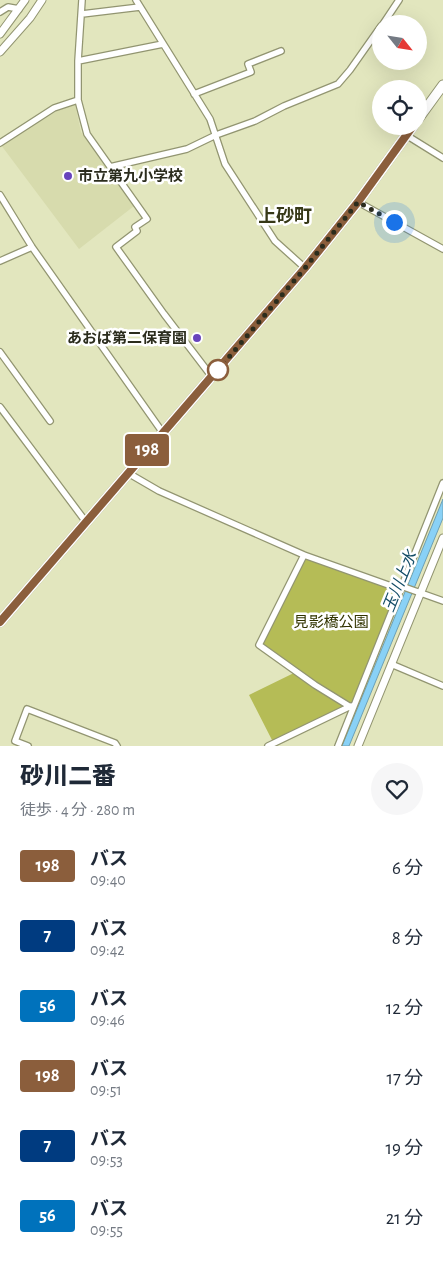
<!DOCTYPE html>
<html lang="ja">
<head>
<meta charset="utf-8">
<style>
	body { margin:0; font-family:"Alegreya Sans","Noto Sans JP",sans-serif; background:#f6f6f7; color:#1f2937; height:100vh; display:flex; flex-direction:column; font-size:19px; white-space:nowrap }
	* { box-sizing:border-box; margin:0 }
	p { font-size:16px; color:#747a83 }
	.icon { flex:none; width:28px; height:28px; fill:none; stroke:currentColor; stroke-width:2; stroke-linecap:round; stroke-linejoin:round }
	.map { position:relative; height:746px; overflow:hidden }
	.details { display:flex; flex-direction:column; background:#fff; flex:1 }
	.details>* { flex:none }
	.badge { padding:0 10px; border-radius:4px; font-size:18px; line-height:32px }
	.needle { width:32px; rotate:120deg }
	.fabs { position:absolute; left:372px; top:15px; display:grid; gap:10px }
	.fabs a { display:grid; place-items:center; width:55px; height:55px; border-radius:50%; background:#fff; box-shadow:0 5px 20px #0002; font-size:25px }
	.you { position:absolute; width:25px; height:25px; margin:-12px; border:4px solid #fff; border-radius:50%; background:#1a73e8; box-shadow:0 0 0 8px #1a73e833 }
	.map>.badge { position:absolute; translate:-50% -50%; box-shadow:0 0 0 2px #fff }
	.round { display:grid; place-items:center; flex:none; width:52px; height:52px; border-radius:26px; background:#f6f6f7 }
	.overview { display:flex; align-items:center; justify-content:space-between; height:85px; padding:0 20px }
	h1 { font-size:24px; font-weight:800; line-height:38px }
	ul { padding:0; list-style:none }
	li { display:flex; align-items:center; gap:15px; height:70px; padding:0 20px }
	li div { flex:1 }
	li b { display:block; font-size:19px }
	li em { font-style:normal }
	li .badge { min-width:55px; font-weight:700; text-align:center }
	.map>svg:first-child { display:block }
	.built { fill:#d7dbad }
	.green { fill:#b5bc56 }
	.water { fill:#89d1f6; stroke:#6da0b5 }
	.lines { fill:none; stroke-linecap:round; stroke-linejoin:round }
	.minor-casing { stroke:#929571; stroke-width:8 }
	.tertiary-casing { stroke:#929571; stroke-width:9 }
	.primary-casing { stroke:#929571; stroke-width:11 }
	.minor { stroke:#fff; stroke-width:5.5 }
	.tertiary { stroke:#fff; stroke-width:7 }
	.primary { stroke:#fff; stroke-width:9 }
	.line-casing { stroke:#fff; stroke-width:11 }
	.line { stroke:#8b5e3c; stroke-width:8 }
	.walk { stroke:#2b2c1d; stroke-width:5; stroke-dasharray:0 9 }
	.poi-dot { fill:#6844bc; stroke:#fff; stroke-width:2 }
	.stop-dot { fill:#fff; stroke:#8b5e3c; stroke-width:2.5 }
	.labels { text-anchor:middle; stroke-width:5; stroke-linejoin:round; paint-order:stroke }
	.poi-label { font-size:15px; font-weight:bold; fill:#2b2c1d; stroke:#fff; text-anchor:start }
	.park-label { font-size:15px; fill:#323400; stroke:#fff }
	.water-label { font-size:16px; font-style:italic; fill:#134c66; stroke:#fff }
	.quarter-label { font-size:18px; font-weight:bold; fill:#363817; stroke:#fff }
</style>
</head>
<body>
<div class="map">
<svg width="443" height="746" viewBox="0 0 443 746">
	<rect width="100%" height="100%" fill="#e2e6be"/>
	<path class="built" d="M72 102 75 104 81 132 134 206 79 249 1 145Z"/>
	<path class="green" d="M303 558 402 589 353 703 349 704 273 742 249 695 298 671 262 644Z"/>
	<path class="water" d="M443 499V518L349 746H342Z"/>
	<g class="lines">
		<defs>
			<path id="minor" d="M82 0 78 61V100L87 134 147 219 135 227 137 231 116 247 164 314 212 377
				M136 0 210 119 225 164 275 241 305 268
				M0 12 8 7 19 9
				M82 14 140 7
				M383 24 399 0
				M78 61 163 44
				M194 94 251 72 248 64 281 51
				M406 135 443 158
				M0 143 54 108 78 100
				M110 167 187 149 216 135 255 121 284 106 338 84 350 70 381 26
				M0 195 32 247 163 433
				M358 202 443 249
				M0 261 32 247
				M0 352 50 421
				M0 407 86 522
				M128 473 159 491 304 555 394 587 401 586 443 601
				M304 555 259 645 315 685 349 706
				M391 664 443 686
				M28 746 15 741 27 709 115 743 117 746
				M268 746 351 706
				M338 746 443 483"/>
			<path id="tertiary" d="M0 34 25 0
				M0 52 30 18 42 0
				M358 746 443 538"/>
			<path id="primary" d="M419 118 443 85
				M0 622 305 268 358 202 413 126"/>
		</defs>
		<use href="#minor" class="minor-casing"/>
		<use href="#tertiary" class="tertiary-casing"/>
		<use href="#primary" class="primary-casing"/>
		<use href="#minor" class="minor"/>
		<use href="#tertiary" class="tertiary"/>
		<use href="#primary" class="primary"/>
	</g>
	<g class="lines">
		<defs>
			<path id="line" d="M0 622 305 268 358 202 413 126"/>
		</defs>
		<use href="#line" class="line-casing"/>
		<use href="#line" class="line"/>
		<path class="walk" d="M218 370 305 268 358 202 394 222"/>
	</g>
	<g class="poi-dot">
		<circle cx="68" cy="176" r="5"/>
		<circle cx="197" cy="338" r="5"/>
	</g>
	<circle class="stop-dot" cx="218" cy="370" r="10"/>
	<g class="labels">
		<g class="poi-label">
			<text x="78" y="181">市立第九小学校</text>
			<text x="187" y="343" text-anchor="end">あおば第二保育園</text>
		</g>
		<g class="park-label">
			<text x="331" y="627">見影橋公園</text>
		</g>
		<g class="water-label">
			<text transform="translate(399 581) rotate(-68)" y="6">玉川上水</text>
		</g>
		<g class="quarter-label">
			<text x="285" y="222">上砂町</text>
		</g>
	</g>
</svg>
<div class="fabs">
<a><svg class="needle" viewBox="-14 -14 28 28"><path d="M0-13l5 13h-10z" fill="#e53935"/><path d="M0 13l5-13h-10z" fill="#747a83"/></svg></a>
<a><svg class="icon" aria-label="locate" viewBox="0 0 24 24"><circle cx="12" cy="12" r="6"/><path d="M12 2v4M12 18v4M2 12h4M18 12h4"/></svg></a>
</div>
<div class="you" style="left:394px;top:222px"></div>
<b class="badge" style="left:147px;top:450px;background:#8b5e3c;color:#fff">198</b>
</div>
<section class="details">
<div class="overview"><div><h1>砂川二番</h1><p>徒歩 · 4 分 · 280 m</p></div><a class="round"><svg class="icon" aria-label="heart" viewBox="0 0 24 24"><path d="M12 20l-8-8c-3-5 5-10 8-4 3-6 11-1 8 4z"/></svg></a></div>
<ul>
<li><span class="badge" style="background:#8b5e3c;color:#fff">198</span><div><b>バス</b><p>09:40</p></div><em>6 分</em></li>
<li><span class="badge" style="background:#003b80;color:#fff">7</span><div><b>バス</b><p>09:42</p></div><em>8 分</em></li>
<li><span class="badge" style="background:#0072bc;color:#fff">56</span><div><b>バス</b><p>09:46</p></div><em>12 分</em></li>
<li><span class="badge" style="background:#8b5e3c;color:#fff">198</span><div><b>バス</b><p>09:51</p></div><em>17 分</em></li>
<li><span class="badge" style="background:#003b80;color:#fff">7</span><div><b>バス</b><p>09:53</p></div><em>19 分</em></li>
<li><span class="badge" style="background:#0072bc;color:#fff">56</span><div><b>バス</b><p>09:55</p></div><em>21 分</em></li>
</ul>
</section>
</body>
</html>
